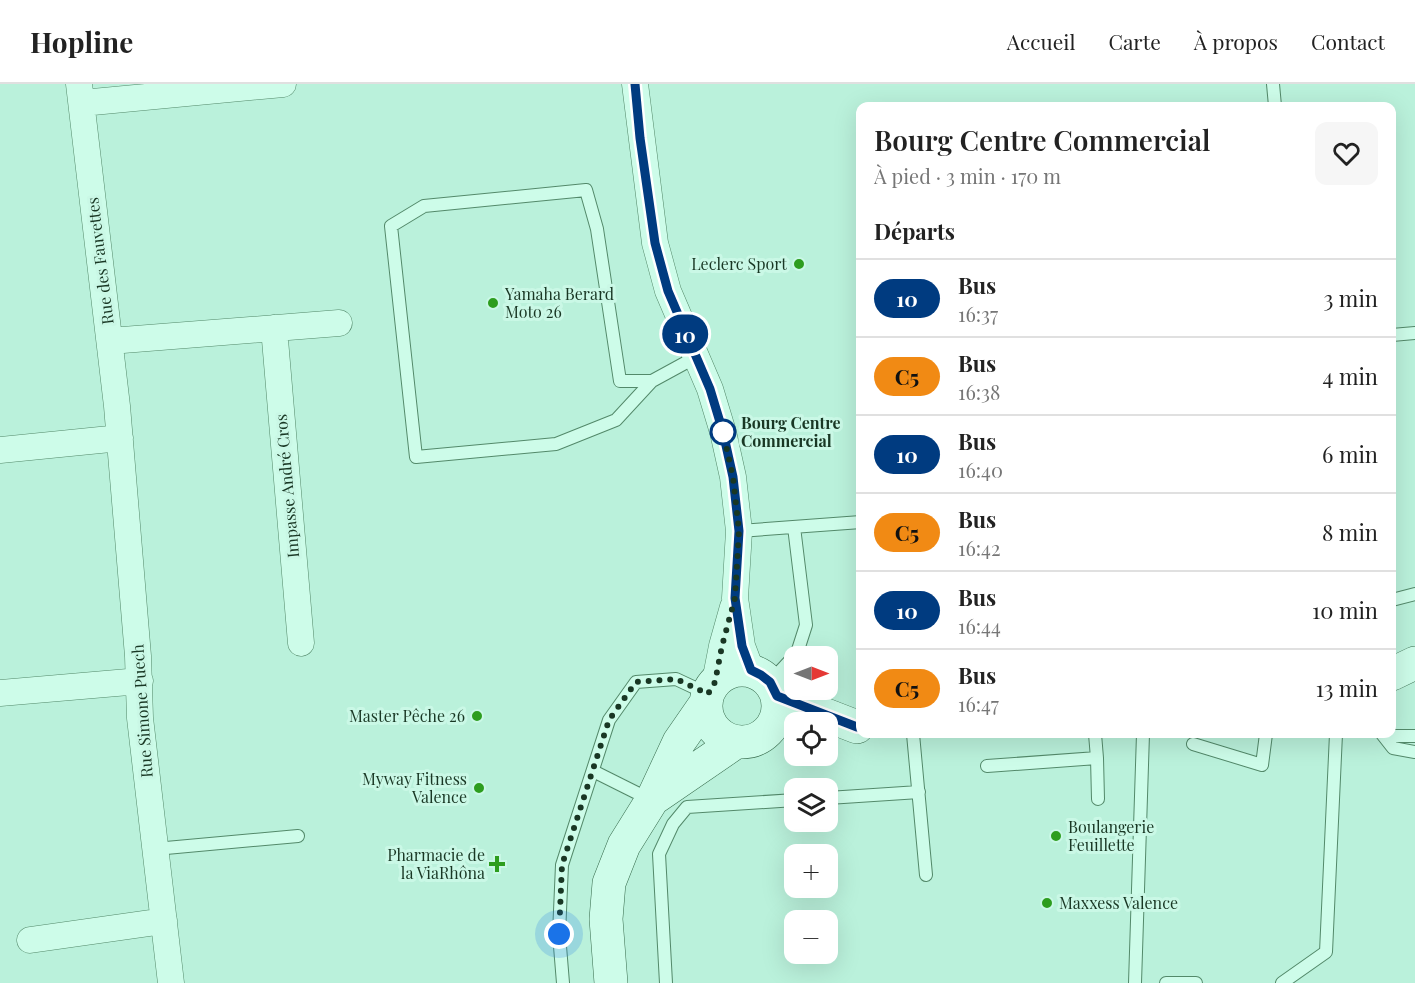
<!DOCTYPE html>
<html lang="fr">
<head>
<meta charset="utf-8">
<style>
	body { margin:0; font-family:"Playfair Display",serif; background:#f6f6f6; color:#222; height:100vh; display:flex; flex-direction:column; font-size:22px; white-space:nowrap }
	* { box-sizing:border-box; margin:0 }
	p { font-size:20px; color:#767676 }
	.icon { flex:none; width:33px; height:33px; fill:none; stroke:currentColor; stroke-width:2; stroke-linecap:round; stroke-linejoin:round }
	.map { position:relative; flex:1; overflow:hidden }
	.drawer { position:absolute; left:856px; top:18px; width:540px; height:636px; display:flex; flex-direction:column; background:#fff; border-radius:12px; box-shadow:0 6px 24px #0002 }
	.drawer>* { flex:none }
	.badge { padding:0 12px; border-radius:20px; font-size:21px; line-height:39px }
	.needle { width:39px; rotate:90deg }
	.buttons { position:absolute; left:784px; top:562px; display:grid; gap:12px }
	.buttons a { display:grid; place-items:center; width:54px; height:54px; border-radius:12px; background:#fff; box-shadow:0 6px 24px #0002; font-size:30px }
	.you { position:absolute; width:30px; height:30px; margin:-15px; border:4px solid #fff; border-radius:50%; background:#1a73e8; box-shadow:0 0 0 9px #1a73e833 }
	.map>.badge { position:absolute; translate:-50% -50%; box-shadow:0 0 0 3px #fff }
	h2 { padding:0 18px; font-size:22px; line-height:54px }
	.round { display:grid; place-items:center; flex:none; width:63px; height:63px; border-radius:12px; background:#f6f6f6 }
	.headline { display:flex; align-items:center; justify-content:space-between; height:102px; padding:0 18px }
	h1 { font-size:28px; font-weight:600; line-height:45px }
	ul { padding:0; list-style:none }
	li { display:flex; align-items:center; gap:18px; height:78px; padding:0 18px; border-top:2px solid #e0e0e0 }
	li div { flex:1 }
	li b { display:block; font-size:22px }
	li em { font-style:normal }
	li .badge { min-width:66px; font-weight:700; text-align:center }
	header { display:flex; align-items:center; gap:36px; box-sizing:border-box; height:84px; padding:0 30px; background:#fff; border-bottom:2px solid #e0e0e0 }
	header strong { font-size:28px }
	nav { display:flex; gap:33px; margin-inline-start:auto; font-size:21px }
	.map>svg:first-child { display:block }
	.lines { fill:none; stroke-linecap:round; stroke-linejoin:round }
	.lane-casing { stroke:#53896a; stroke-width:14 }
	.street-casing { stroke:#53896a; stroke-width:27 }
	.secondary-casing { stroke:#366a4b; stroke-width:34 }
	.lane { stroke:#cdfce9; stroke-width:12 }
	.street { stroke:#cdfce9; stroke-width:26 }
	.secondary { stroke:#cdfce9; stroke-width:33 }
	.line-casing { stroke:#fff; stroke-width:14 }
	.line { stroke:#003b80; stroke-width:9 }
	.walk { stroke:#193724; stroke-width:6; stroke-dasharray:0 10.8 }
	.poi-dot { fill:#2d9d1e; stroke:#caf8e6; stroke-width:2 }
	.stop-dot { fill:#fff; stroke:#003b80; stroke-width:3 }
	.labels { text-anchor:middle; stroke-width:6; stroke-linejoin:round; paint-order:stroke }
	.street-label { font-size:16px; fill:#193724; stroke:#caf8e6 }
	.poi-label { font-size:16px; fill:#193724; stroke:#caf8e6; text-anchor:end }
	.stop-label { font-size:16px; font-weight:bold; fill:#193724; stroke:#caf8e6; text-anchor:start }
</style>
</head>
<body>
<header>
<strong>Hopline</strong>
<nav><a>Accueil</a><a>Carte</a><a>À propos</a><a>Contact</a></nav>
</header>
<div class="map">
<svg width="1415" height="899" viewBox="0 0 1415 899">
	<rect width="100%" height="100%" fill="#baf1db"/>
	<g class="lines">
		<defs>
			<path id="lane" d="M1273 0 1275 22
				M1392 251 1415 249
				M652 297 616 336 556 360 416 373 391 142 424 122 586 106 597 145 620 297H652L696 273
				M739 447 861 438
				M1392 516 1415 510
				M770 598 797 569 806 541 794 443
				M913 650 926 791
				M1382 650 1393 664 1415 668
				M1384 652H1415
				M1193 660 1262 681 1266 650
				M1097 674 1098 715
				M987 682 1097 674 1095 650
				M593 687 651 716
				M828 714 919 708
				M155 765 298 752
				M563 899 559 850 562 781 609 636 636 598 676 595 708 610
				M666 899 659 770 673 740 687 723 795 716
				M1135 899 1143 650
				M1166 899H1196
				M1282 899 1326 868 1336 650"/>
			<path id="street" d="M79 0 117 322 138 572 140 634 171 899
				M635 0 655 159 668 207 710 305 723 348 733 393 739 447 735 514 742 562 751 586
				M82 19 283 0
				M274 244 301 559
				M110 257 339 239
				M0 366 120 354
				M715 598 722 562 733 523
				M0 609 140 597
				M30 856 164 837"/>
			<path id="secondary" d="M706 622a36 36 0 1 1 72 0a36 36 0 1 1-72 0Z
				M1392 590 1415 579
				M777 612 857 643
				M653 715 736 658
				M611 899 606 835 609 799 624 761 652 716 679 658 706 619"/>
		</defs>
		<use href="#lane" class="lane-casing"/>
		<use href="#street" class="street-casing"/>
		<use href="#secondary" class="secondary-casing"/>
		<use href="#lane" class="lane"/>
		<use href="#street" class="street"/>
		<use href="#secondary" class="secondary"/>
	</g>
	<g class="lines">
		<defs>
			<path id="line" d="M635 0 640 54 655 159 668 207 710 305 723 348 733 393 739 447 735 514 742 562 751 586 761 591 770 598 777 612 857 643H861"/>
		</defs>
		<use href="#line" class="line-casing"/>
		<use href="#line" class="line"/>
		<path class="walk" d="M559 850 562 781 609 636 636 598 676 595 708 610 715 598 722 562 735 514 739 447 733 393 723 348"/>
	</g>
	<g class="poi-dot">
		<circle cx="799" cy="180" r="6"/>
		<circle cx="493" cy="219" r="6"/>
		<circle cx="477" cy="632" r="6"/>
		<circle cx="479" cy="704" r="6"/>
		<circle cx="1056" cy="752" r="6"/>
		<path d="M494 771h6v6h6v6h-6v6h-6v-6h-6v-6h6z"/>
		<circle cx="1047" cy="819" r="6"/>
	</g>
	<circle class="stop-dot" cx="723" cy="348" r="12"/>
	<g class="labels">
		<g class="street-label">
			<text transform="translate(100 177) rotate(-97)" y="6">Rue des Fauvettes</text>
			<text transform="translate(287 402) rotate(-95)" y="6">Impasse André Cros</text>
			<text transform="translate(142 627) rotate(-94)" y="6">Rue Simone Puech</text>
		</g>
		<g class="poi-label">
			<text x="787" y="186">Leclerc Sport</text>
			<text x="505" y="216" text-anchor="start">Yamaha Berard<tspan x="505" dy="18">Moto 26</tspan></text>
			<text x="465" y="638">Master Pêche 26</text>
			<text x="467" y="701">Myway Fitness<tspan x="467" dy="18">Valence</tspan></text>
			<text x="1068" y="749" text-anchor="start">Boulangerie<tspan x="1068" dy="18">Feuillette</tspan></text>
			<text x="485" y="777">Pharmacie de<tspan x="485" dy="18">la ViaRhôna</tspan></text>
			<text x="1059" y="825" text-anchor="start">Maxxess Valence</text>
		</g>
		<g class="stop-label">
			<text x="741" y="345">Bourg Centre<tspan x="741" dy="18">Commercial</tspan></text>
		</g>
	</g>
</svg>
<div class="buttons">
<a><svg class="needle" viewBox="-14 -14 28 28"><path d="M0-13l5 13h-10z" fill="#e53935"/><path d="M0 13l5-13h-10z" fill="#767676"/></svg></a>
<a><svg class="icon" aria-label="locate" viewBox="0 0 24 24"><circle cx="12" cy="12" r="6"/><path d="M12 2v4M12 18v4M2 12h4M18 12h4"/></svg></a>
<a><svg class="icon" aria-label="layers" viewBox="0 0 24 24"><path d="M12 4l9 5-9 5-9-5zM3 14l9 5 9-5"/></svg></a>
<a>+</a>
<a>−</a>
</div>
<div class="you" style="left:559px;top:850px"></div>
<b class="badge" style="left:685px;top:250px;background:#003b80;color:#fff">10</b>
<section class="drawer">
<div class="headline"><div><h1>Bourg Centre Commercial</h1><p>À pied · 3 min · 170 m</p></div><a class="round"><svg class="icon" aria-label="heart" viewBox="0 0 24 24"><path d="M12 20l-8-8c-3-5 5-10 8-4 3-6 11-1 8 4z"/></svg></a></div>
<h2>Départs</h2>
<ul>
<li><span class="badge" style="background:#003b80;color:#fff">10</span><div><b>Bus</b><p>16:37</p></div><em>3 min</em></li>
<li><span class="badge" style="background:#f18a14;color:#111">C5</span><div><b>Bus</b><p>16:38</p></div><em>4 min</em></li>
<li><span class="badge" style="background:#003b80;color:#fff">10</span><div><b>Bus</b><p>16:40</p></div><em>6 min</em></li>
<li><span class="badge" style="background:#f18a14;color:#111">C5</span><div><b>Bus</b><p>16:42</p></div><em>8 min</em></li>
<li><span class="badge" style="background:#003b80;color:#fff">10</span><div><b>Bus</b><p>16:44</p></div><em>10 min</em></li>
<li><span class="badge" style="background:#f18a14;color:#111">C5</span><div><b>Bus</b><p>16:47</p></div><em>13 min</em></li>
</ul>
</section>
</div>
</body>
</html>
